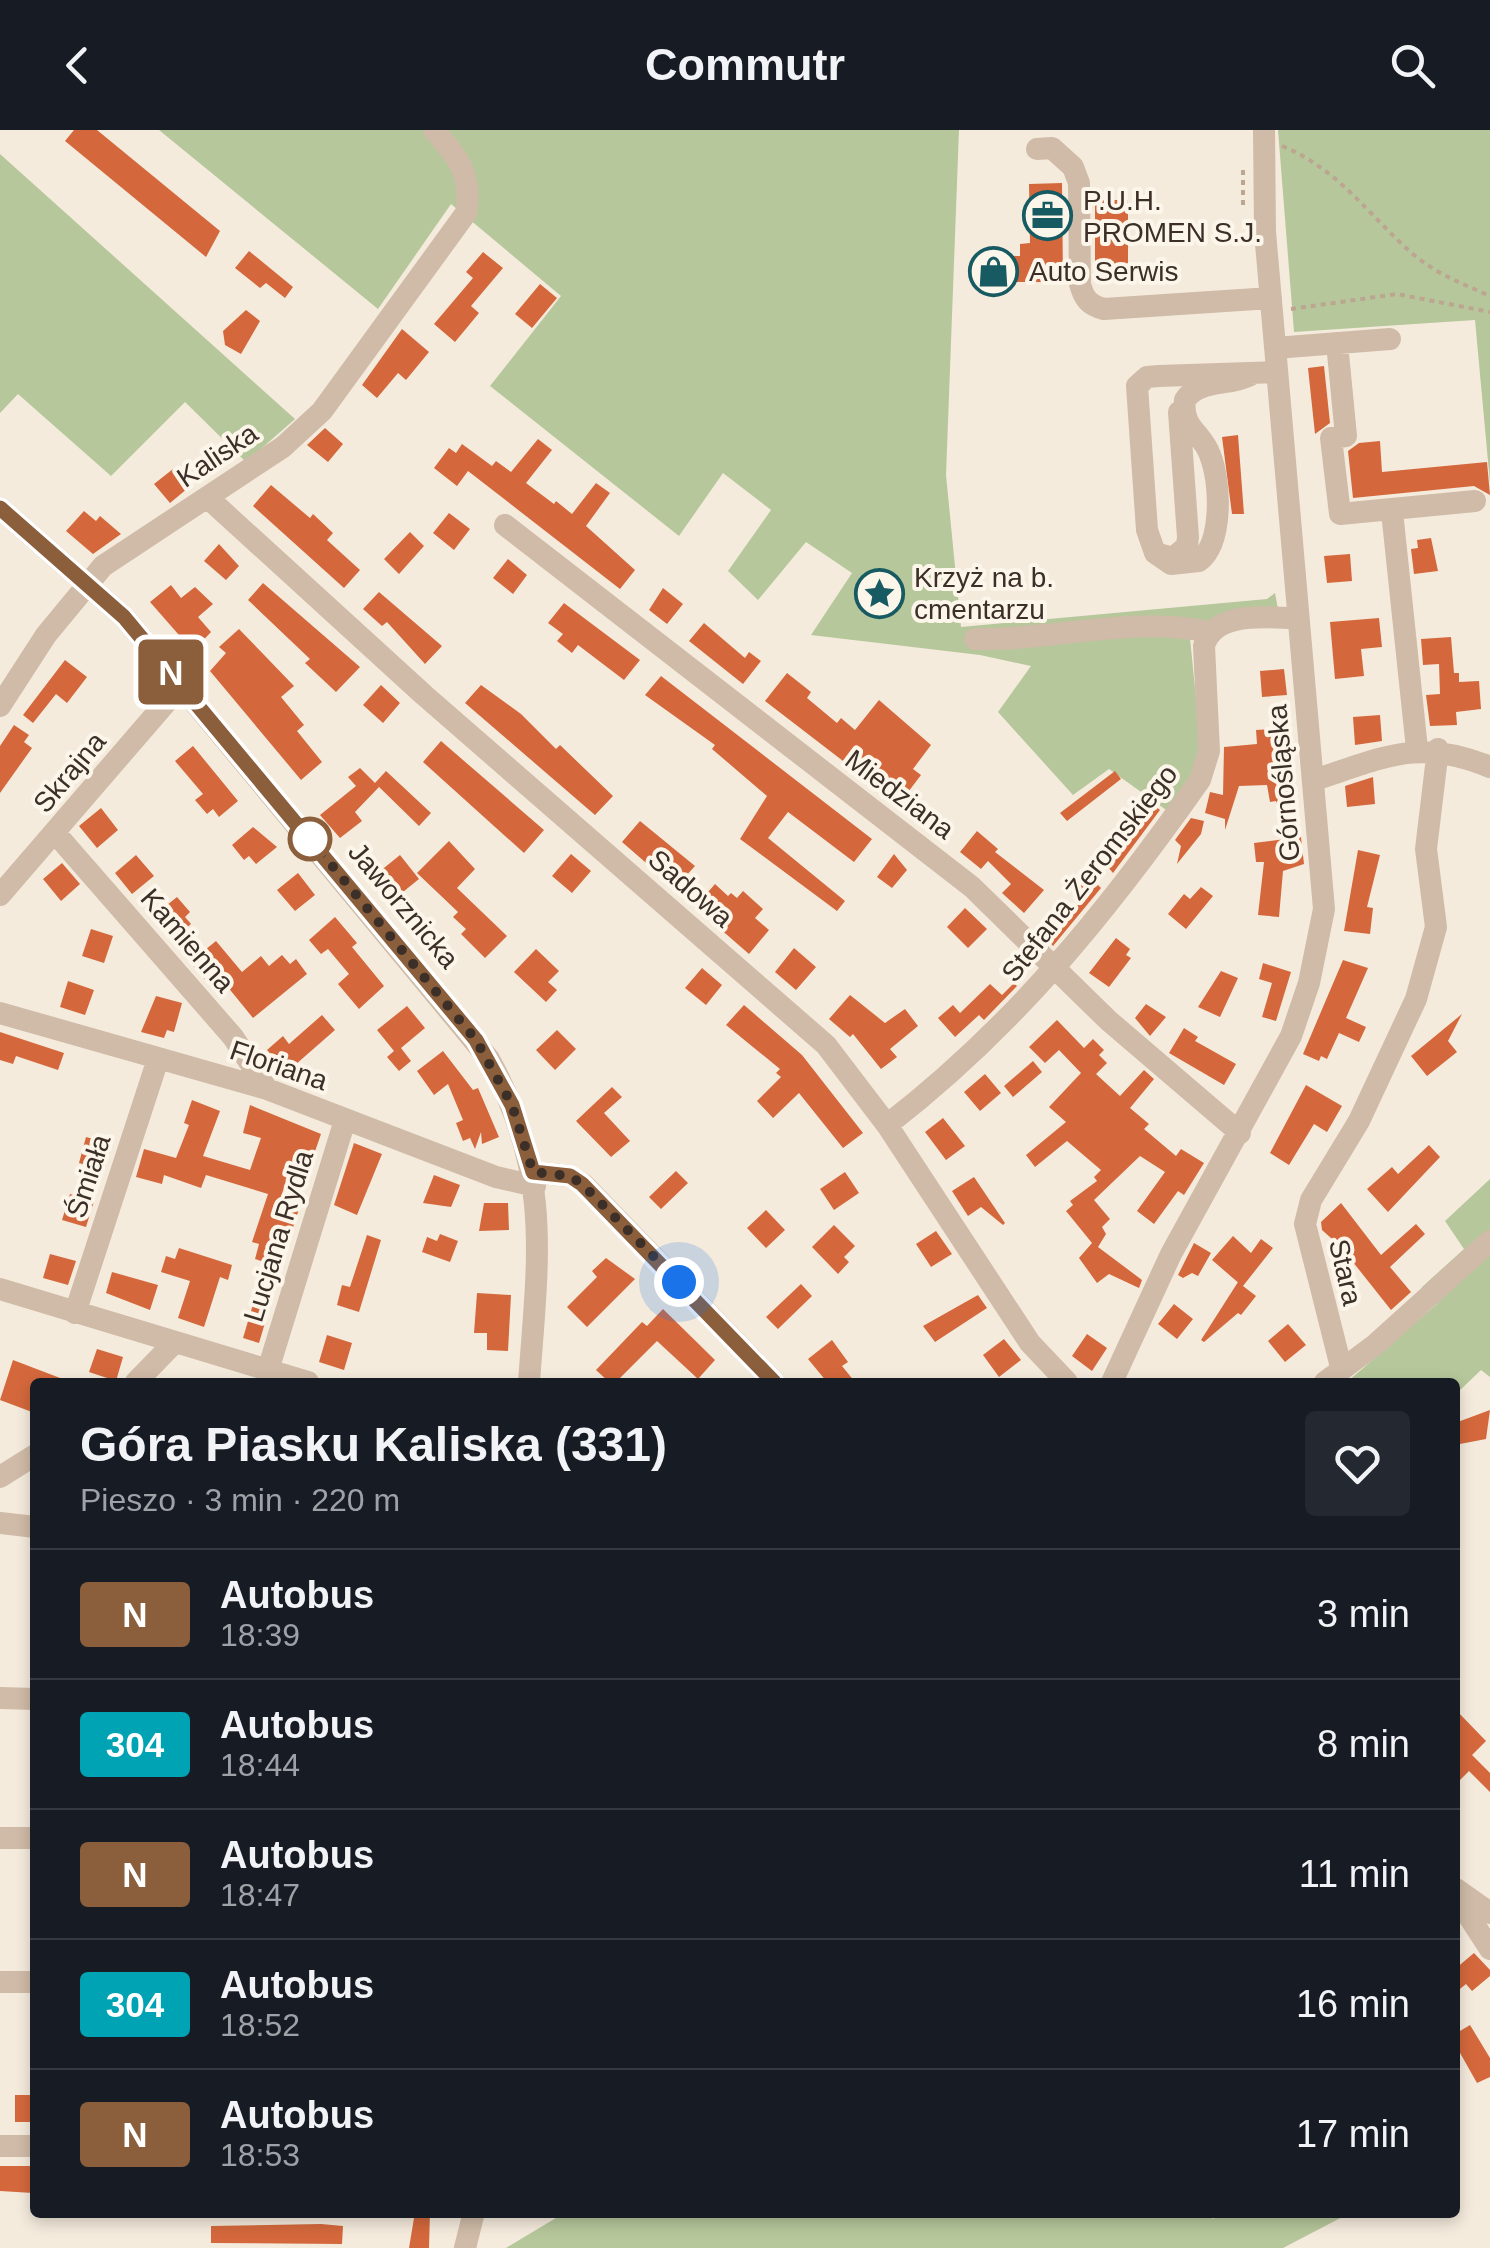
<!DOCTYPE html>
<html lang="pl">
<head>
<meta charset="utf-8">
<style>
	body { margin:0; font-family:Helvetica,sans-serif; background:#242831; color:#f1f3f6; height:100vh; display:flex; flex-direction:column; font-size:38px; white-space:nowrap }
	* { box-sizing:border-box; margin:0 }
	p { font-size:32px; color:#9ea1a6 }
	.icon { flex:none; width:55px; height:55px; fill:none; stroke:currentColor; stroke-width:2; stroke-linecap:round; stroke-linejoin:round }
	.map { position:relative; flex:1; overflow:hidden }
	.details { position:absolute; left:30px; top:1248px; width:1430px; height:840px; display:flex; flex-direction:column; background:#171b24; border-radius:10px; box-shadow:0 5px 15px #0003 }
	.details>* { flex:none }
	.badge { padding:0 20px; border-radius:8px; font-size:35px; line-height:65px }
	.you { position:absolute; width:50px; height:50px; margin:-25px; border:8px solid #fff; border-radius:50%; background:#1a73e8; box-shadow:0 0 0 15px #1a73e833 }
	.map>.badge { position:absolute; translate:-50% -50%; box-shadow:0 0 0 5px #fff }
	.round { display:grid; place-items:center; flex:none; width:105px; height:105px; border-radius:10px; background:#242831 }
	.summary { display:flex; align-items:center; justify-content:space-between; height:170px; padding:0 50px }
	h1 { font-size:48px; font-weight:700; line-height:75px }
	ul { padding:0; list-style:none }
	li { display:flex; align-items:center; gap:30px; height:130px; padding:0 50px; border-top:2px solid #363941 }
	li div { flex:1 }
	li b { display:block; font-size:38px }
	li em { font-style:normal }
	li .badge { min-width:110px; font-weight:700; text-align:center }
	header { display:flex; justify-content:space-between; align-items:center; height:130px; padding:0 50px; background:#171b24; font-size:45px; font-weight:700 }
	.map>svg:first-child { display:block }
	.green { fill:#b6c79b }
	.building { fill:#d4683c }
	.lines { fill:none; stroke-linecap:round; stroke-linejoin:round }
	.path { stroke:#bca591; stroke-width:4; stroke-dasharray:5 5; stroke-linecap:butt }
	.minor { stroke:#cfbba7; stroke-width:22 }
	.line-casing { stroke:#fff; stroke-width:22 }
	.line { stroke:#8b5e3c; stroke-width:15 }
	.walk { stroke:#3b2f28; stroke-width:10; stroke-dasharray:0 18 }
	.stop-dot { fill:#fff; stroke:#8b5e3c; stroke-width:5 }
	.labels { text-anchor:middle; stroke-width:8; stroke-linejoin:round; paint-order:stroke }
	.poi-label { font-size:28px; fill:#3b2f28; stroke:#fcf5ea; text-anchor:start }
	.street-label { font-size:28px; fill:#3b2f28; stroke:#fcf5ea }
</style>
</head>
<body>
<header><svg class="icon" aria-label="back" viewBox="0 0 24 24"><path d="M15 5l-7 7 7 7"/></svg>Commutr<svg class="icon" aria-label="search" viewBox="0 0 24 24"><circle cx="10" cy="10" r="6"/><path d="M15 15l6 6"/></svg></header>
<div class="map">
<svg width="1490" height="2118" viewBox="0 0 1490 2118">
	<rect width="100%" height="100%" fill="#f5ebdd"/>
	<path class="green" d="M159 0H959L946 345 961 497 1267 469 1275 463 1278 479C1243 481 1213 478 1190 508L1202 629 1169 682 1109 639 1073 665 998 582 1031 536 980 525 811 505 852 443 806 412 758 470 728 441 771 380 723 343 679 406 490 256 561 166 451 74 378 179Z
		M1278 0H1490V353L1475 190 1294 202Z
		M0 24 295 289 246 332 185 272 111 346 18 264 0 283Z
		M1490 1049V1247L1481 1240 1455 1265V1252H1347L1437 1174 1422 1157 1464 1119 1445 1091Z
		M566 2082H1209L1213 2089 1225 2082 1350 2083 1283 2118H506Z"/>
	<path class="building" d="M74 0H97L220 101 206 127 65 11Z
		M1062 53 1063 152H978V125L1020 126V114L1030 113 1029 54Z
		M1095 70H1128V151H1095Z
		M249 121 293 157 285 168 266 153 260 158 235 138Z
		M483 122 503 138 471 176 479 183 455 212 434 194 473 148 466 142Z
		M540 154 557 168 532 198 515 184Z
		M246 180 260 191 241 224 225 215 223 201Z
		M402 199 429 222 406 250 398 243 377 268 362 255Z
		M1324 236 1330 293 1315 304 1308 238Z
		M325 298 343 314 328 332 307 315Z
		M1238 305 1244 384H1232L1222 307Z
		M538 309 552 320 526 353 554 374 556 371 572 384 596 353 610 363 586 396 635 440 620 459 468 341 457 356 434 338 449 318 456 323 462 314 492 336 496 331 511 342Z
		M1380 311 1382 342 1487 332 1490 365 1474 356 1353 368 1348 321 1359 313Z
		M173 339 188 358 170 373 154 354Z
		M271 355 310 388 313 384 333 403 327 410 360 440 344 458 253 376Z
		M84 381 96 391 100 386 121 404 93 424 66 401Z
		M449 383 470 399 454 420 433 403Z
		M410 402 424 416 399 444 384 429Z
		M1431 408 1438 441 1414 444 1411 419 1418 418 1417 410Z
		M219 414 239 436 226 450 204 431Z
		M1350 424 1352 451 1327 453 1324 426Z
		M508 429 527 445 513 464 493 448Z
		M263 453 360 537 336 562 305 533 310 529 248 470Z
		M171 455 181 468 195 457 213 474 198 487 211 502 193 521 150 472Z
		M663 458 683 474 667 494 649 480Z
		M379 462 442 516 425 534 387 492 382 496 363 479Z
		M564 473 640 530 624 550 578 515 572 523 557 511 563 504 548 493Z
		M1379 488 1382 517 1361 519 1364 546 1335 549 1330 492Z
		M704 493 745 528 749 522 761 531 743 554 689 511Z
		M239 499 294 556 281 567 304 595 297 601 322 632 301 650 210 541 226 523 219 517Z
		M1451 507 1454 543H1459V552L1479 551 1481 579 1456 582 1457 595 1430 596 1426 565 1440 564 1439 534 1423 535 1421 509Z
		M65 530 87 547 67 573 56 564 33 593 23 585Z
		M1284 539 1287 565 1262 567 1260 541Z
		M787 543 811 562 807 568 837 593 841 588 855 600 879 570 931 615 913 639 921 645 899 674 765 571Z
		M661 546 872 709 854 732 788 682 768 708 845 771 837 781 740 709 767 666 712 619 715 615 645 565Z
		M381 555 400 573 383 593 363 575Z
		M481 555 521 584 556 619 560 615 613 666 595 685 465 573Z
		M1380 585 1382 611 1355 615 1353 587Z
		M14 595 29 605 24 612 32 618 0 663V616Z
		M1289 598 1297 679 1278 682 1276 671 1270 672 1267 655 1239 656 1225 700V689L1205 683 1210 662 1223 665 1224 617 1257 614 1256 600Z
		M441 611 544 700 524 723 423 632Z
		M193 616 238 671 219 687 213 679 207 684 195 670 203 664 175 631Z
		M360 638 379 657 355 682 362 691 340 708 320 685 356 656 348 647Z
		M386 641 431 683 419 696 375 653Z
		M1115 641 1121 649 1067 691 1060 683Z
		M1373 647 1375 674 1347 677 1345 656Z
		M1153 674 1160 680 1113 743 1108 737 1134 704 1126 698 1135 686 1141 690Z
		M101 678 118 700 97 718 79 696Z
		M1191 688 1204 691 1201 704 1177 734 1181 716 1175 710Z
		M640 691 695 736 675 758 622 712Z
		M253 697 277 717 256 734 249 726 244 730 232 715Z
		M977 701 998 719 995 722 1044 760 1024 783 1002 763 1011 754 988 731 981 739 960 722Z
		M1301 707 1304 734 1283 741 1279 787 1258 785 1264 732H1256L1254 713Z
		M449 711 475 739 457 758 507 806 485 828 461 804 466 799 453 787 458 782 417 743Z
		M1358 720 1380 725 1367 777 1373 778 1370 804 1344 801Z
		M571 724 591 741 572 763 552 746Z
		M894 724 907 740 892 758 877 747Z
		M136 725 154 746 132 764 115 743Z
		M400 725 419 749 398 766 379 742Z
		M62 733 80 754 61 771 43 749Z
		M298 743 315 765 295 781 277 760Z
		M1089 746 1101 758 1053 816 1048 810 1083 769 1075 761Z
		M715 754 728 766 731 763 737 768 743 761 763 779 755 788 769 800 749 824 695 777Z
		M1201 757 1213 766 1186 799 1168 784 1184 764 1190 769Z
		M177 767 190 782 185 787 191 794 172 810 152 787Z
		M965 778 987 799 968 818 947 797Z
		M335 787 357 813 352 817 384 856 359 879 338 854 349 844 328 819 321 824 309 810Z
		M91 799 113 806 104 833 82 826Z
		M1116 808 1130 819 1126 825 1131 828 1109 857 1089 843Z
		M216 811 242 842 261 826 269 836 282 825 290 834 296 829 307 844 253 888 218 845 208 853 190 832Z
		M794 818 816 837 796 860 775 842Z
		M536 819 559 841 548 852 557 860 546 872 514 842Z
		M1343 830 1368 838 1346 888 1366 897 1359 912 1339 903 1327 929 1321 926 1319 931 1303 924Z
		M1263 833 1291 842 1276 891 1262 887 1272 853 1259 849Z
		M702 838 722 855 706 875 685 858Z
		M1221 841 1238 848 1220 887 1198 877Z
		M68 851 94 860 85 885 60 877Z
		M1014 853 1017 856 984 890 979 885 955 907 938 888 953 875 960 883 990 854 1002 865Z
		M850 865 885 893 905 879 918 896 890 919 897 927 881 939 853 904 850 907 829 889Z
		M156 866 182 873 174 902 167 900 164 908 141 902Z
		M1146 874 1166 887 1150 906 1135 888Z
		M744 875 802 925 863 1003 843 1018 799 963 773 988 757 971 781 947 776 943 780 939 726 895Z
		M407 876 425 898 401 918 411 931 399 941 387 927 394 921 377 900Z
		M1462 884 1448 911 1457 922 1427 946 1411 926Z
		M322 885 335 900 287 942 267 920 283 906 289 914Z
		M1057 890 1084 918 1093 909 1104 920 1099 925 1107 933 1096 944 1120 966 1144 940 1154 949 1130 978 1149 994 1144 999 1176 1026 1181 1019 1204 1033 1184 1065 1178 1061 1154 1094 1137 1081 1165 1042 1140 1026 1094 1070 1110 1089 1102 1097 1106 1104 1098 1117 1142 1150 1139 1158 1109 1144 1097 1153 1079 1128 1092 1113 1066 1081 1073 1075 1070 1071 1097 1051 1094 1047 1101 1040 1067 1011 1035 1037 1026 1025 1066 992 1049 977 1081 943 1059 920 1045 933 1029 917Z
		M1184 898 1198 907 1195 911 1236 934 1224 955 1169 923Z
		M557 900 576 919 555 940 536 920Z
		M0 902 64 923 58 940 16 926 13 934 0 930Z
		M443 921 473 960 478 958 499 1007 482 1014 481 1002 475 1019 470 1008 463 1011 456 993 463 990 448 954 434 965 417 941Z
		M1033 931 1042 942 1013 967 1004 956Z
		M985 944 1001 963 980 981 964 962Z
		M1306 955 1342 976 1327 1002 1314 994 1289 1035 1270 1023Z
		M612 957 622 967 604 983 630 1011 611 1027 576 991Z
		M192 970 220 981 203 1026 250 1040 261 1008 243 1003 250 975 321 1004 312 1030 295 1024 280 1070 300 1076 280 1137 255 1129 259 1114 252 1112 268 1064 206 1045 201 1058 164 1045 162 1054 136 1047 144 1019 176 1028 189 995 184 993Z
		M943 988 965 1016 946 1030 925 1002Z
		M86 1007 112 1014 104 1040 79 1033Z
		M354 1013 382 1024 357 1085 334 1075Z
		M1429 1015 1440 1027 1388 1082 1367 1059 1392 1037 1398 1044Z
		M676 1041 688 1053 661 1079 649 1067Z
		M845 1042 859 1063 834 1080 820 1059Z
		M434 1045 460 1055 451 1077 423 1073Z
		M974 1047 1005 1093 1003 1095 981 1077 968 1086 952 1061Z
		M70 1064 94 1071 86 1097 62 1090Z
		M484 1073H508L509 1100 479 1101Z
		M1341 1073 1381 1125 1416 1094 1425 1104 1390 1137 1411 1162 1391 1180 1341 1117 1322 1100 1321 1092Z
		M766 1080 785 1100 766 1118 747 1098Z
		M834 1095 855 1116 844 1127 849 1132 838 1144 812 1117Z
		M936 1101 952 1124 931 1137 916 1114Z
		M440 1104 458 1111 450 1132 422 1122 427 1107 437 1111Z
		M367 1105 381 1110 359 1182 337 1175 342 1155 350 1157Z
		M1233 1106 1251 1123 1261 1109 1273 1118 1243 1156 1256 1166 1241 1185 1238 1183 1204 1212 1201 1210 1238 1152 1241 1155 1212 1130Z
		M1194 1113 1211 1123 1198 1146 1192 1143 1183 1148 1178 1145Z
		M179 1118 232 1135 228 1150 220 1147 204 1197 178 1188 190 1151 161 1142 166 1126 175 1129Z
		M50 1124 76 1131 68 1155 43 1148Z
		M606 1128 635 1149 587 1197 567 1177 597 1147 592 1141Z
		M112 1142 158 1155 150 1180 106 1163Z
		M801 1154 812 1166 778 1199 766 1187Z
		M477 1163 511 1165 508 1221 487 1220V1203H474Z
		M978 1165 987 1178 935 1212 923 1196Z
		M254 1171 270 1176 259 1213 243 1208Z
		M1174 1174 1193 1189 1177 1209 1158 1194Z
		M663 1179 715 1230 698 1249 657 1211 616 1252H609L596 1240 642 1192 647 1196Z
		M1288 1194 1306 1215 1285 1232 1268 1211Z
		M1087 1204 1107 1218 1092 1241 1072 1226Z
		M327 1205 352 1213 344 1240 319 1232Z
		M1004 1209 1021 1230 999 1247 983 1225Z
		M832 1210 848 1232 842 1236 855 1252H827L808 1229Z
		M97 1219 123 1227 116 1251 89 1242Z
		M13 1230 68 1251V1252H35L32 1282 0 1270Z
		M1490 1280 1486 1309 1460 1314 1455 1293Z
		M1455 1579 1486 1611 1472 1625 1490 1643V1662L1469 1641 1455 1655Z
		M1474 1823 1490 1840V1846L1472 1861 1466 1854 1455 1863V1839Z
		M1470 1895 1490 1928V1947L1477 1953 1455 1914V1904Z
		M15 1965H35V1992H15Z
		M0 2036H33V2063L0 2061Z
		M415 2082H430L429 2118H409Z
		M321 2094 343 2096 342 2114 211 2113V2096Z"/>
	<g class="lines">
		<path class="path" d="M1282 16C1339 39 1369 86 1414 125 1437 144 1463 154 1490 166
			M1243 75V36
			M1291 179 1397 164 1490 182"/>
		<path class="minor" d="M1037 19 1052 18 1073 37 1079 53 1080 154C1084 169 1089 175 1104 179L1271 168
			M1337 213 1346 306 1331 308 1340 384 1475 371
			M1275 218 1390 209
			M1254 243C1232 257 1199 248 1185 270 1181 298 1202 302 1210 325 1221 352 1223 413 1199 431L1171 434 1155 423 1147 400 1137 256 1147 247 1159 246 1277 242
			M208 368 424 565 826 915 887 995 1030 1213 1067 1252
			M0 378 124 487 489 929C552 1044 538 1128 529 1252
			M1393 391 1417 619
			M505 395 972 757 1109 891 1240 1003
			M1158 424 1173 428 1187 416 1188 407 1179 282
			M975 509C1050 511 1134 485 1208 502
			M0 576 46 505 103 436 283 317 322 281 466 83C472 45 459 28 434 0
			M1314 650C1383 628 1419 607 1490 637
			M56 704 233 907 267 959
			M0 765 182 554
			M0 883 267 959 496 1047 535 1056
			M887 995C1015 896 1107 782 1200 650L1209 621 1204 516C1214 480 1267 488 1298 488
			M533 1042 569 1046 583 1054 774 1252
			M0 1159 308 1252
			M75 1183 158 929
			M1341 1237 1305 1094 1311 1070 1359 991 1416 869 1436 797 1426 719 1438 619
			M268 1240 345 990
			M136 1252 174 1213
			M1112 1252 1171 1124 1291 906 1309 853 1324 779 1265 102 1264 0
			M1325 1252 1376 1214 1490 1111
			M0 1347 35 1325
			M0 1393 35 1397
			M0 1568 35 1569
			M0 1708H35
			M1456 1759 1490 1783
			M1455 1765 1490 1819
			M0 1852H35
			M0 2016H35
			M465 2118 474 2082"/>
	</g>
	<g class="lines">
		<defs>
			<path id="line" d="M0 378 124 487 476 910 512 975 533 1042 570 1046 582 1054 774 1252"/>
		</defs>
		<use href="#line" class="line-casing"/>
		<use href="#line" class="line"/>
		<path class="walk" d="M310 709 476 910 512 975 533 1042 570 1046 582 1054 679 1152"/>
	</g>
	<defs>
		<symbol id="office-ring" viewBox="-11 -11 22 22"><circle r="9.5" fill="#fcf5ea" stroke="#185a62" stroke-width="1.5"/><path d="M-6-3h4V-5.5h4V-3h4V5H-6ZM-1-4.5V-3h2v-1.5ZM-6 0V1H6V0Z" fill="#185a62"/></symbol>
		<symbol id="shop-ring" viewBox="-11 -11 22 22"><circle r="9.5" fill="#fcf5ea" stroke="#185a62" stroke-width="1.5"/><path d="M-5-2.5h2.3a2.7 3.5 0 0 1 5.4 0H5L5.5 6h-11ZM-1.5-2.5h3a1.5 2.3 0 0 0-3 0Z" fill="#185a62"/></symbol>
		<symbol id="sight-ring" viewBox="-11 -11 22 22"><circle r="9.5" fill="#fcf5ea" stroke="#185a62" stroke-width="1.5"/><path d="M0-6L1.8-2.2L6-1.7L2.9 1.2L3.7 5.4L0 3.3L-3.7 5.4L-2.9 1.2L-6-1.7L-1.8-2.2Z" fill="#185a62"/></symbol>
	</defs>
	<g fill-rule="evenodd">
		<use href="#office-ring" x="1020" y="58" width="55" height="55"/>
		<use href="#shop-ring" x="966" y="114" width="55" height="55"/>
		<use href="#sight-ring" x="852" y="436" width="55" height="55"/>
	</g>
	<circle class="stop-dot" cx="310" cy="709" r="20"/>
	<g class="labels">
		<g class="poi-label">
			<text x="1083" y="80">P.U.H.<tspan x="1083" dy="32">PROMEN S.J.</tspan></text>
			<text x="1029" y="151">Auto Serwis</text>
			<text x="914" y="457">Krzyż na b.<tspan x="914" dy="32">cmentarzu</tspan></text>
		</g>
		<g class="street-label">
			<text transform="translate(217 325) rotate(-34)" y="10">Kaliska</text>
			<text transform="translate(69 642) rotate(-50)" y="10">Skrajna</text>
			<text transform="translate(1283 653) rotate(-95)" y="10">Górnośląska</text>
			<text transform="translate(900 664) rotate(37)" y="10">Miedziana</text>
			<text transform="translate(1089 743) rotate(-52)" y="10">Stefana Żeromskiego</text>
			<text transform="translate(691 758) rotate(41)" y="10">Sadowa</text>
			<text transform="translate(404 775) rotate(50)" y="10">Jaworznicka</text>
			<text transform="translate(188 810) rotate(49)" y="10">Kamienna</text>
			<text transform="translate(279 935) rotate(19)" y="10">Floriana</text>
			<text transform="translate(88 1046) rotate(-72)" y="10">Śmiała</text>
			<text transform="translate(278 1106) rotate(-73)" y="10">Lucjana Rydla</text>
			<text transform="translate(1346 1142) rotate(77)" y="10">Stara</text>
		</g>
	</g>
</svg>
<div class="you" style="left:679px;top:1152px"></div>
<b class="badge" style="left:171px;top:542px;background:#8b5e3c;color:#fff">N</b>
<section class="details">
<div class="summary"><div><h1>Góra Piasku Kaliska (331)</h1><p>Pieszo · 3 min · 220 m</p></div><a class="round"><svg class="icon" aria-label="heart" viewBox="0 0 24 24"><path d="M12 20l-8-8c-3-5 5-10 8-4 3-6 11-1 8 4z"/></svg></a></div>
<ul>
<li><span class="badge" style="background:#8b5e3c;color:#fff">N</span><div><b>Autobus</b><p>18:39</p></div><em>3 min</em></li>
<li><span class="badge" style="background:#00a3b4;color:#fff">304</span><div><b>Autobus</b><p>18:44</p></div><em>8 min</em></li>
<li><span class="badge" style="background:#8b5e3c;color:#fff">N</span><div><b>Autobus</b><p>18:47</p></div><em>11 min</em></li>
<li><span class="badge" style="background:#00a3b4;color:#fff">304</span><div><b>Autobus</b><p>18:52</p></div><em>16 min</em></li>
<li><span class="badge" style="background:#8b5e3c;color:#fff">N</span><div><b>Autobus</b><p>18:53</p></div><em>17 min</em></li>
</ul>
</section>
</div>
</body>
</html>
